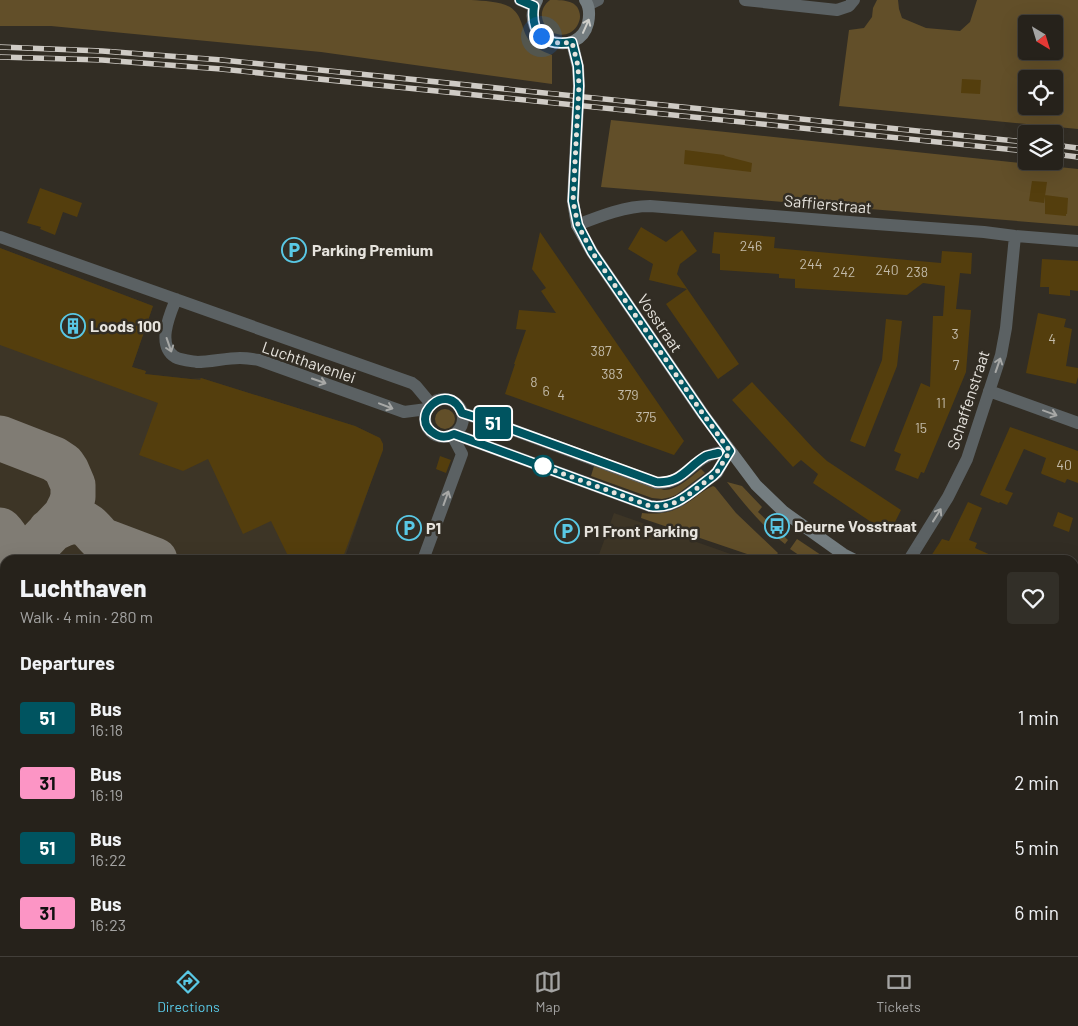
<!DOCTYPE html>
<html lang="en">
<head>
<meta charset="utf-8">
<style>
	body { margin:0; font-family:Barlow,sans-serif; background:#322f28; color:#f1f3f6; height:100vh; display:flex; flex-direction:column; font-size:19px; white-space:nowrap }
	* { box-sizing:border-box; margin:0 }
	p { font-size:16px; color:#a4a4a3 }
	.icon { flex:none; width:28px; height:28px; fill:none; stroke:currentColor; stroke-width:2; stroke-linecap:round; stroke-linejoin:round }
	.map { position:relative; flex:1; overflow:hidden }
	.drawer { position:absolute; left:0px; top:555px; width:1079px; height:401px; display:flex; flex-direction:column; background:#26221b; border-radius:15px 15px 0 0; box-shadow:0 5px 20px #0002,0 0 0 1px #423f3a }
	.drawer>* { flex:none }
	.badge { padding:0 10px; border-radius:4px; font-size:18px; line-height:32px }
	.needle { width:32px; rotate:142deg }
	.controls { position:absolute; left:1018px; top:15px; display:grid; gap:10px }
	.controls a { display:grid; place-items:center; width:45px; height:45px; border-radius:5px; background:#26221b; box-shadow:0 5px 20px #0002,0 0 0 1px #423f3a; font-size:25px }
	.you { position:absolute; width:25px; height:25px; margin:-12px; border:4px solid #fff; border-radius:50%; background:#1a73e8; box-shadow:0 0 0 8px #1a73e833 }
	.map>.badge { position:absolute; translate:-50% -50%; box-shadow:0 0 0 2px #fff }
	h2 { padding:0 20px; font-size:19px; line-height:45px }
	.round { display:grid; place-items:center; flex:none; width:52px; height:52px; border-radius:5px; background:#322f28 }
	.head { display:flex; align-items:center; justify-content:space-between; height:85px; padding:0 20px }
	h1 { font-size:24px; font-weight:800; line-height:38px }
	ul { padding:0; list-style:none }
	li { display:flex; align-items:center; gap:15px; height:65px; padding:0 20px }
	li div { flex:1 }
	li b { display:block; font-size:19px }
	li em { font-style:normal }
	li .badge { min-width:55px; font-weight:700; text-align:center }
	.tabs { display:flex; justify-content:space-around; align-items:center; height:70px; border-top:1px solid #423f3a; background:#26221b; font-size:14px; color:#a4a4a3 }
	.tabs a { display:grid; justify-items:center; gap:2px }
	.tabs .active { color:#59c8e5 }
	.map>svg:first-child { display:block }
	.built { fill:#3d3526 }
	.green { fill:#624f29; fill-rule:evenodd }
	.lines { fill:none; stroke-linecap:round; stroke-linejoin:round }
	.taxiway { stroke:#807c74; stroke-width:45 }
	.building { fill:#543e0d }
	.street { stroke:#5b6163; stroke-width:12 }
	.secondary { stroke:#747d80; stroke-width:12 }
	.rail-casing { stroke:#cfcbc5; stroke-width:5.5 }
	.rail { stroke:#322d24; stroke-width:4; stroke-dasharray:11; stroke-linecap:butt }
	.oneway { stroke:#cfcfca }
	.oneway2 { stroke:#a7a8a6 }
	.line-casing { stroke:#fff; stroke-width:11 }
	.line { stroke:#005460; stroke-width:8 }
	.walk { stroke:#e6e3dd; stroke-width:5; stroke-dasharray:0 9 }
	.stop-dot { fill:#fff; stroke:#005460; stroke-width:2.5 }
	.labels { text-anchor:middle; stroke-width:5; stroke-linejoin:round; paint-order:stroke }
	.number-label { font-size:14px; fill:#c2baa9 }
	.street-label { font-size:16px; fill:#e6e3dd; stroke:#322d24 }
	.poi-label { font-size:16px; font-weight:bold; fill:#e6e3dd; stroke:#322d24; text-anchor:start }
</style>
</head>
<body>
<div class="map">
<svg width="1078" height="956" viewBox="0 0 1078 956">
	<rect width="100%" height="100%" fill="#322d24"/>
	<path class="built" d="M0 248 153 306 132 367 146 371 145 374 191 379 201 378 355 426 380 438 383 444V447L344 560H5V951H456L460 956H0Z
		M614 513 742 558V560H597Z
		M475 951H596L584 956H483Z
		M659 951H883L884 956H647Z"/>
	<path class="green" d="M0 0H471C484 1 499 1 510 7 522 15 521 26 527 37 532 47 542 51 552 55V84L321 52 51 26H0Z
		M550 0C562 0 576 0 579 11 581 16 580 21 577 26 561 50 526 19 550 0Z
		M877 0H898L899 9 902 18 926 28 960 31 970 22 977 0H1078V129L839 106 849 30 864 28 872 17 873 8ZM1026 24H1054V51H1026ZM1026 79H1054V106H1026Z
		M611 120 1078 169V226L601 187Z
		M435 419a10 10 0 1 1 20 0a10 10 0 1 1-20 0Z
		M594 466 664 490C678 490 690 477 701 469L705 473 676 495 671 497 662 499 652 498 591 476Z
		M727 482 742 486 762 507 758 512 788 540 785 544C763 527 744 504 727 482Z
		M713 486 715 487 736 513 778 553 772 560H765L641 518 642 513C664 515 675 512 693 499 699 494 706 489 713 486Z
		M797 539 824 557 822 560H806L790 549Z
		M1074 912 1078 914V952L1074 951 1072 956H976V951H1074Z
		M10 951H67L68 956H9Z
		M118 951H196L198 956H118Z
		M288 951H405L411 956H290Z
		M694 951H766L769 956H683Z
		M780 951H834L835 956H783Z"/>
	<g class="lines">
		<path class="taxiway" d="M0 438 54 459 63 465 67 471 73 485V497L71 504 65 516 23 560
			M0 530C8 538 12 548 12 560
			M50 531C61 524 76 517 88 526 93 530 97 536 102 540L155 560
			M0 689 5 693
			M0 817 5 819
			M0 860 5 856
			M92 951V956
			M262 951 263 956"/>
	</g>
	<path class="building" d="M962 79 981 80 980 94 961 93Z
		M685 150 724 155 725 156 752 163 751 172 684 164Z
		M1032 181 1047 182 1044 203 1029 201Z
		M40 188 82 203 77 217 63 212 55 235 40 229 41 227 27 223Z
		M1045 195 1068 198 1067 214H1066V216L1045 214Z
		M641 227 666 242 682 230 697 251 680 264 677 274 739 364 718 379 666 304 687 289 649 280 653 264 628 249Z
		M540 232 684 441 674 455 505 394 515 364H514L526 330 516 329 519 310 556 313 541 291 546 288 532 269Z
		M714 232 775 237 774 248 941 263 942 251 972 253 971 274 960 273 956 309 971 310 966 372 924 473 921 472 918 479 895 470 901 454 894 451 921 383 930 387 933 316H943L945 286 923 283 907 295 795 288V279L779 278V274L720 270V254L712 253Z
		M0 248 153 306 132 367 146 371 145 374 200 380 201 378 355 426 380 438 383 444V450L342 560H290L271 521 243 534 208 459 183 471 139 455 158 403 0 345Z
		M1042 259 1078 261V291L1070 290V296L1049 294V287H1040Z
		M1038 313 1066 319 1064 327 1072 329 1066 366 1078 368V377L1076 384 1026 373Z
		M886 319 902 321 897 366 865 447 850 441 882 360Z
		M752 382 813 448 827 461 901 510 889 534 813 483 818 474 801 460 793 467 732 400Z
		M1010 427 1078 451V483L1067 479 1065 483 1042 474 1041 473 1046 458 1024 449 1005 490 1013 493 1007 505 1000 502 999 503 980 495Z
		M440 456 451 460 446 473 436 469Z
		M968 502 982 508 969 540 977 543 975 548 1002 560H940L931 556 942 539 949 541Z
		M1058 512 1073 518 1069 532 1053 526Z"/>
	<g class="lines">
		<path class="street" d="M745 0 837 10 849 6 854 0
			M588 5 598 0
			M577 225C600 216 625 206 650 206L836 221 984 232 1015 236 1078 241
			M0 237 412 383 416 386 431 404
			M176 299C170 314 156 345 175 357 180 360 191 361 197 362 211 362 226 358 240 358 246 358 253 359 259 360L404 412 427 409
			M989 391 1078 423
			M425 418a19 19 0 1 1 38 0a19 19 0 1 1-38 0Z
			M462 413 500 425 656 483C681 484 687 467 706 457 712 453 722 452 729 451
			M454 434 650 506 659 507 669 505 679 501 717 473 729 451
			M423 560 462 454 452 435
			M909 560 948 497 967 459 1001 355 1006 328 1015 236
			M1074 896 1078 897
			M463 951 469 956
			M902 951 903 956
			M612 956 623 951"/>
		<path class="secondary" d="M520 0 534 6
			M537 0C516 41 579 61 588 23 590 14 590 7 585 0
			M572 42 578 67 579 86 573 201 577 225 592 252 703 414 756 485 784 512 843 554 855 560
			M1074 643 1078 644"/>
		<defs>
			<path id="rail" d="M0 47 102 51 222 60 1026 142
				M0 57 102 60 221 69 1026 151
				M1054 145 1078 148
				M1054 154 1078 157"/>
		</defs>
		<use href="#rail" class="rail-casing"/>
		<use href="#rail" class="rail"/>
	</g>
	<defs><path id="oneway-shaft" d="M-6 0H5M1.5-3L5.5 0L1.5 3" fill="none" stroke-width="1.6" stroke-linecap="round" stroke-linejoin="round" transform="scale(1.25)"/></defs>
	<use class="oneway" href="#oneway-shaft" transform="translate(586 26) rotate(-66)"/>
	<g class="oneway2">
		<use href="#oneway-shaft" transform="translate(169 345) rotate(71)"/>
		<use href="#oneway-shaft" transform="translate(998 365) rotate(-71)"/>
		<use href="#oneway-shaft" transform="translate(319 381) rotate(19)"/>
		<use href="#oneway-shaft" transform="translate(386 406) rotate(21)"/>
		<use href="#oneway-shaft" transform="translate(1050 413) rotate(20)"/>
		<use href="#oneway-shaft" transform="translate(446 498) rotate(-70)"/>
		<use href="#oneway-shaft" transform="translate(937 515) rotate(-58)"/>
	</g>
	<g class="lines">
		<defs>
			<path id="line" d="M520 0 534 6C530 34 545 47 572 42L578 66 579 86 573 201 578 225 592 252 703 414 730 451 717 472 713 476C693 490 676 510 650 506L454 434C448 437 441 438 435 434 406 418 448 378 462 413L500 425 656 482C681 484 687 467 706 456 709 455 714 454 718 453"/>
		</defs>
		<use href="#line" class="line-casing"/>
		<use href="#line" class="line"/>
		<path class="walk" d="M541 36C552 43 559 44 572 42L578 66 579 86 573 201 578 225 592 252 703 414 730 451 717 472 713 476C693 490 676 510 650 506L542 466H543"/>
	</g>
	<defs>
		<symbol id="parking-ring" viewBox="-11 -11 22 22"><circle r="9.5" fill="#322d24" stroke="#59c8e5" stroke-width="1.5"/><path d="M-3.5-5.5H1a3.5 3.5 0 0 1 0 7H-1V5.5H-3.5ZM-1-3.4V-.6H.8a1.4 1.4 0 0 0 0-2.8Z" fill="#59c8e5"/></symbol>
		<symbol id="building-ring" viewBox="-11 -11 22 22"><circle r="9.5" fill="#322d24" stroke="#59c8e5" stroke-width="1.5"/><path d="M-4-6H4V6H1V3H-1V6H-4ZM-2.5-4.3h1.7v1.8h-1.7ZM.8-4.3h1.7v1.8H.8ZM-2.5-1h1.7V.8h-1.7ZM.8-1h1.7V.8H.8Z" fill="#59c8e5"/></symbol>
		<symbol id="bus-ring" viewBox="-11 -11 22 22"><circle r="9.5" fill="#322d24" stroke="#59c8e5" stroke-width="1.5"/><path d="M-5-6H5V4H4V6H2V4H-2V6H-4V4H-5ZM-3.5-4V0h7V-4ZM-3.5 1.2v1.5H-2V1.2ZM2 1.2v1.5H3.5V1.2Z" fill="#59c8e5"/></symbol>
	</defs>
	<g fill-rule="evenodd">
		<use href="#parking-ring" x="280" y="236" width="28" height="28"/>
		<use href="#building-ring" x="59" y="312" width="28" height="28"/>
		<use href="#bus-ring" x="763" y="512" width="28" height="28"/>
		<use href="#parking-ring" x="395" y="514" width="28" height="28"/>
		<use href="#parking-ring" x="553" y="517" width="28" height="28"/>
	</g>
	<circle class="stop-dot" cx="543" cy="466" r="10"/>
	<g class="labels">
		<g class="number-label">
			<text x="751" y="251">246</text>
			<text x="811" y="269">244</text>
			<text x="887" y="275">240</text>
			<text x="844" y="277">242</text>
			<text x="917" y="277">238</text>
			<text x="955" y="339">3</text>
			<text x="1052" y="344">4</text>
			<text x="601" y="356">387</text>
			<text x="956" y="370">7</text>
			<text x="612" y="379">383</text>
			<text x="534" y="387">8</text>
			<text x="546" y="396">6</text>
			<text x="561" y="400">4</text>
			<text x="628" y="400">379</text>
			<text x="941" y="408">11</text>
			<text x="646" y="422">375</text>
			<text x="921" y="433">15</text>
			<text x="1064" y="470">40</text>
		</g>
		<g class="street-label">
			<text transform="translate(828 204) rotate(5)" y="6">Saffierstraat</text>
			<text transform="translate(660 323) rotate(56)" y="6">Vosstraat</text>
			<text transform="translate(309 362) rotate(19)" y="6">Luchthavenlei</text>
			<text transform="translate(968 400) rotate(-72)" y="6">Schaffenstraat</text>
		</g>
		<g class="poi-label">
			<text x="312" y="256">Parking Premium</text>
			<text x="90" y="332">Loods 100</text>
			<text x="794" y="532">Deurne Vosstraat</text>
			<text x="426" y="534">P1</text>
			<text x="584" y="537">P1 Front Parking</text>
		</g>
	</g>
</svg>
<div class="controls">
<a><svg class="needle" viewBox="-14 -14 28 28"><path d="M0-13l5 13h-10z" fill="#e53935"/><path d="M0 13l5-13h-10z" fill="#a4a4a3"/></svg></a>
<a><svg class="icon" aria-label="locate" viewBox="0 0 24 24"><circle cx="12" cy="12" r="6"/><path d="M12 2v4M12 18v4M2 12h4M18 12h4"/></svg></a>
<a><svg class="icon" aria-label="layers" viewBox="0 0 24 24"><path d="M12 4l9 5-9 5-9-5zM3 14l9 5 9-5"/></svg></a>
</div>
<div class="you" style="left:541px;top:36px"></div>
<b class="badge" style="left:493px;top:423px;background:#005460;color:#fff">51</b>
<section class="drawer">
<div class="head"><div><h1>Luchthaven</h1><p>Walk · 4 min · 280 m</p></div><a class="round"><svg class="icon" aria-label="heart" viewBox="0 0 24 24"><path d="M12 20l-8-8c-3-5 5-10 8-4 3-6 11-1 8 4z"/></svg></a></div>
<h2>Departures</h2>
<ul>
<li><span class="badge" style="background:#005460;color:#fff">51</span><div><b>Bus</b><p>16:18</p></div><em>1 min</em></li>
<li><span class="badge" style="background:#fc95c5;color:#111">31</span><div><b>Bus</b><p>16:19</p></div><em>2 min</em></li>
<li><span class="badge" style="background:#005460;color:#fff">51</span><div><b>Bus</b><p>16:22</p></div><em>5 min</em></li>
<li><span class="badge" style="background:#fc95c5;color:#111">31</span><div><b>Bus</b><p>16:23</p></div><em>6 min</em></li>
</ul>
</section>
</div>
<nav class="tabs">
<a class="active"><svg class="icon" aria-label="directions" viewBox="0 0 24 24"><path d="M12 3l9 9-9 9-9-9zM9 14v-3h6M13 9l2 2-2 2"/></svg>Directions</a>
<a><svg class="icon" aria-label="map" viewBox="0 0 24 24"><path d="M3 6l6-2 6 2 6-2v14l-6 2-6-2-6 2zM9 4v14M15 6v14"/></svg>Map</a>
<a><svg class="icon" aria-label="tickets" viewBox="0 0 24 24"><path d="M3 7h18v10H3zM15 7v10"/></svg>Tickets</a>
</nav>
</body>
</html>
